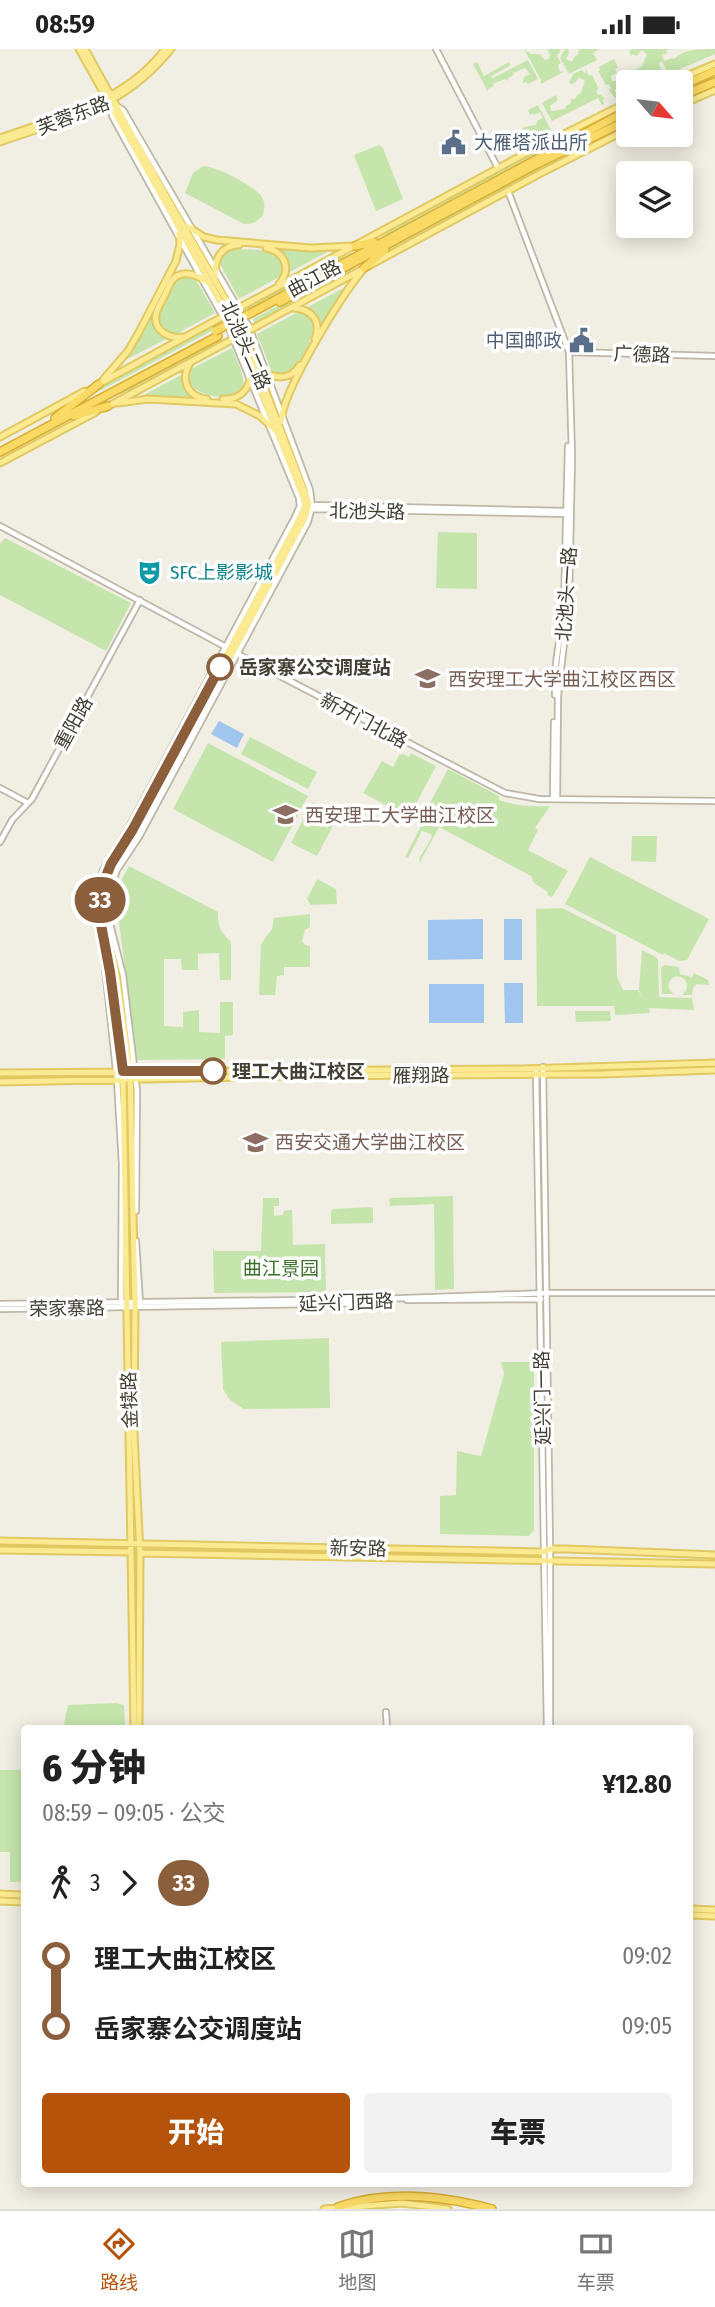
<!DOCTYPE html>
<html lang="zh">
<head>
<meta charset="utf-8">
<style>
	body { margin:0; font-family:"Fira Sans Condensed","Noto Sans SC",sans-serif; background:#f2f2f2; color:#222; height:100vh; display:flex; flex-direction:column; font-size:26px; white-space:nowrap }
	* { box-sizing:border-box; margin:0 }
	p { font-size:23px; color:#767676 }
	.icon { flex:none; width:38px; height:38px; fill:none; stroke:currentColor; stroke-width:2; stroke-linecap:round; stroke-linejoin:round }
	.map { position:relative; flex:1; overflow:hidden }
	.side { position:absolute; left:21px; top:1676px; width:672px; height:462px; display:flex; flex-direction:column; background:#fff; border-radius:7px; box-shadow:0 4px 18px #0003 }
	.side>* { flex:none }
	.badge { padding:0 14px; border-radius:23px; font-size:24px; line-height:46px }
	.needle { width:46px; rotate:118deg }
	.tools { position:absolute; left:616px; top:21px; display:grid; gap:14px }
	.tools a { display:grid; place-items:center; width:77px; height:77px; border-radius:7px; background:#fff; box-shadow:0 4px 18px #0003; font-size:35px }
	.map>.badge { position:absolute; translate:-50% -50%; box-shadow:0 0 0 4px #fff }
	.legs { display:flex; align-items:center; gap:10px; height:77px; padding:0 21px; font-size:23px }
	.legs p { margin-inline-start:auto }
	.headline { display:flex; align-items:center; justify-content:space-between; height:119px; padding:0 21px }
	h1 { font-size:38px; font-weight:800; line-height:52px }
	.action { display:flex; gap:14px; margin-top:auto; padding:14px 21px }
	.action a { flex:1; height:80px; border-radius:7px; background:#b45309; color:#fff; font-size:28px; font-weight:800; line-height:80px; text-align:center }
	.action a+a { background:#f2f2f2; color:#222 }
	ul { padding:0 21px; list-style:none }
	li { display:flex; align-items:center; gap:24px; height:70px; font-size:26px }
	li i { display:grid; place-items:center; width:10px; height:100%; margin:0 9px; background:currentColor }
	li i::after { content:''; width:18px; height:18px; margin:-9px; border:5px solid; border-radius:50%; background:#fff }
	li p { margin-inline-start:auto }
	li:first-child i { background:linear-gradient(#0000 50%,currentColor 0) }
	li:last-child i { background:linear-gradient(currentColor 50%,#0000 0) }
	.status { display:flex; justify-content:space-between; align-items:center; height:49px; padding:0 35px; background:#fff; direction:ltr }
	.status svg { height:19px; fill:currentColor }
	.tab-bar { display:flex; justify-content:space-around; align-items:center; height:98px; border-top:2px solid #e0e0e0; background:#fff; font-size:19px; color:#767676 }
	.tab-bar a { display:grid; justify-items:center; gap:4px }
	.tab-bar .selected { color:#b45309 }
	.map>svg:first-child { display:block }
	.green { fill:#c5e5ac }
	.water { fill:#a0c5ee }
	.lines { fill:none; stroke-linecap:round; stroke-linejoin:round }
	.minor-casing { stroke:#bcb7a6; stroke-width:8 }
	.major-casing { stroke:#e0c962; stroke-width:9 }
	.highway-casing { stroke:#d9af35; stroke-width:10 }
	.minor { stroke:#fff; stroke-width:4.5 }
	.major { stroke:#fcea92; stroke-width:5 }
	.highway { stroke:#fada65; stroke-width:7 }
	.major-bridge-casing { stroke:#e0c962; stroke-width:9; stroke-linecap:butt }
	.highway-bridge-casing { stroke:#d9af35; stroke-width:10; stroke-linecap:butt }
	.major-bridge { stroke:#fcea92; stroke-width:5 }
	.highway-bridge { stroke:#fada65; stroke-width:7 }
	.line-1-casing { stroke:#fff; stroke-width:16 }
	.line-1 { stroke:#8b5e3c; stroke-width:10 }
	.stop-1-dot { fill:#fff; stroke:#8b5e3c; stroke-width:3.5 }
	.labels { text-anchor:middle; stroke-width:7; stroke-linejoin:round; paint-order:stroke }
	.street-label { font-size:19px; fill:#433f34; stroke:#fff }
	.service-label { font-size:19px; fill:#4e5e75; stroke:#fff; text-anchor:start }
	.culture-label { font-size:19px; fill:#0d838f; stroke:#fff; text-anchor:start }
	.stop-label { font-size:19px; font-weight:bold; fill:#433f34; stroke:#fff; text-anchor:start }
	.education-label { font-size:19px; fill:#785e54; stroke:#fff; text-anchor:start }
	.park-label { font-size:19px; fill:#3c7229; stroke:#fff }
</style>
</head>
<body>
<div class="status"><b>08:59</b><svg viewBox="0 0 49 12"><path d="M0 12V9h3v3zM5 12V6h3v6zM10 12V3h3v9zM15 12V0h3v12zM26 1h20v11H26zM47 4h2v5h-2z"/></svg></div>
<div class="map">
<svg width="715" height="2160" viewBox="0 0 715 2160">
	<rect width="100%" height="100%" fill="#f1efe3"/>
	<path class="green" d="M524 0 531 5H540L545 11 549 10 550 6 547 0H561L557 7 561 14 558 16 560 23 565 22 541 35V31Z
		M565 0H568L569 4 566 10 572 13 575 7 578 6 579 0H600L593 4 597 11 569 25 560 9Z
		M633 0H670L666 2 667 5H662L664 12 672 9 674 10C684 0 699 0 715 0V5L668 25 662 12 659 14 661 20 614 41 618 48 615 49 609 41 611 39 609 35 606 36 598 22 600 21 599 18 614 10 618 19 615 20 617 24 611 27 612 32 626 31 631 23 642 17 647 5 641 1 637 7 633 5 631 7 629 2Z
		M528 11 538 30 528 35 526 33 523 34 524 28 530 25 525 19 513 24 514 26 508 29V32L505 30 493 35 494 37 488 40V43L473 15 477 13 484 27 509 13 511 16 490 28 493 29Z
		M585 19 589 27 592 26 599 40 596 42 598 46 601 45 605 50 603 51 604 55 602 56 598 49 552 72 542 54 556 46 558 51 550 57 551 62 565 60 566 57 571 54V50H575L578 45 581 44 585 32 579 28 575 34H573L572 36 569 34 573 25 582 21 586 25Z
		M538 56 551 81 512 99 510 94 513 92 511 88 516 87 524 78 536 76 537 72 543 69 540 63 534 66 533 64 530 66 528 61Z
		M628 56V59L396 182 375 189 538 100Z
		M628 74V77L543 120 385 205 384 203 395 195 532 121Z
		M379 96 383 99 403 150 376 162 354 106Z
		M203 117C215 116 256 138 262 148 265 153 265 160 263 165 259 173 252 175 244 175L185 144 193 124Z
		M272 198 331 201 288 224C288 210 284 205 272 198Z
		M236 200C253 201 272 198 281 215V227L239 250 220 215 224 205Z
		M363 200V201L249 262 247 258 329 214Z
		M367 209 346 226 255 274 253 270Z
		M183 228 195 229 215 264 172 287 164 283 158 277V263L175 231Z
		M349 236 320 284 316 268 306 259Z
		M152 262 154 279 166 290 120 314Z
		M298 263 308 267 313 273C315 285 303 312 294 320 288 326 280 326 272 323L257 285Z
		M213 276 215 280 96 344 95 343 128 321Z
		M218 289 220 293 134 340 101 352Z
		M232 299C235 308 245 325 243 336 240 355 195 349 189 332L191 320Z
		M183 325 186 340 196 350 138 349Z
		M438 483 477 484V540L436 539Z
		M5 489 131 554 106 602 0 546V495Z
		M250 688 317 723 308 740 241 705Z
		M208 694 308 747 273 813 173 760Z
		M411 704 436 717 409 768 363 744 382 712 393 718 399 706 403 705 409 708Z
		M448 720 499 747V751C515 757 532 758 550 757L535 779 538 781 528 801 568 822 552 848 547 846 548 843 534 834 531 827 439 778 419 815 420 808 432 788 431 785 422 782 408 809 405 808 421 777 419 775 422 769Z
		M312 753 338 767 317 807 291 794Z
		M632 787H657L656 813 631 812Z
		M590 808 709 870 687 911 679 912 664 904 663 906 565 855Z
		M129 817 218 863C217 877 221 883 231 893V931H220L219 904 198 905V921H182L181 910H164V977L183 978V963L199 961V983L220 984V953H233V986L225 987V1010L137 1011 115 843Z
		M317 830 336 840 337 855 311 856 307 850Z
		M562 859 616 886 617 928 623 941H638L646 955 639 941 642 901 656 908 658 911 659 948 692 949 694 961 649 959 650 964 615 966 614 957H537L536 860Z
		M310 865V878L305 881 302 892 305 896 310 897V918H284V926L277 927 275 946H259L261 895 272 880 274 869Z
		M664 916 679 918 680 925 692 928 694 924 708 931 709 936 697 935 693 939 692 946H682C688 941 689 934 683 929L677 927C667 930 666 940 674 945H662L661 918Z
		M575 962H610L611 972 576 973Z
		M453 1147 454 1240 435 1241 434 1155 390 1157 389 1149Z
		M263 1149H279V1157H274V1167L283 1166 284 1162 292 1161 293 1196 325 1195 326 1243 214 1244 213 1198 215 1202H261Z
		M371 1158 373 1160V1174L331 1175V1162L333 1160Z
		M329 1289 330 1359 244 1360 230 1351 223 1340 221 1293Z
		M501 1313H534V1481L529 1487 440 1485V1447L456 1446 457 1402 481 1407 504 1325Z
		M116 1654 124 1656 125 1680H63L68 1656Z
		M0 1721H24V1833H10V1803H0Z"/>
	<path class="water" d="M219 672 244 685 237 699 211 685Z
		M483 870V910L428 911V871Z
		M504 870H522V911H504Z
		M504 934H523V974H505Z
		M429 935H484V974H429Z"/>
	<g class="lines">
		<defs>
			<path id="minor" d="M436 0 498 119
				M118 58 123 61 249 278 310 441 312 458 308 473 139 788 117 821 111 838 108 857 110 875 123 926 137 1042 136 1162
				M112 59V67L228 277 299 449 300 457 294 470 128 780 103 821 96 844 94 860 104 909 117 1031 122 1115 121 1254
				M508 142 569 303 572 407 569 549 558 647 557 750
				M569 303 715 307
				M312 456 566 462
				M312 460 569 465
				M0 477 226 598
				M236 604 505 744 539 750 715 752
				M555 646 556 614 564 558 568 397
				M0 739 28 754
				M553 750 554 673
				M0 793 12 771 32 750 140 551
				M543 1018 550 1500V1680
				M536 1023 547 1680
				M136 1192 140 1254
				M407 1251 541 1250
				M0 1255 379 1250 547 1244H715
				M0 1260 379 1254 391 1252
				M386 1663 387 1680"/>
			<path id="major" d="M79 0 237 282 305 454 302 465 137 774 107 823 102 837 99 858 110 923 123 1031 134 1680
				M85 0 165 145 239 273 309 454 306 467 144 770 117 813 109 829 104 848 105 873 117 929 130 1022 135 1257 134 1385 140 1504 139 1680
				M672 33 715 15
				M681 56 715 41
				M0 89C59 68 126 53 165 0
				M0 93C70 68 122 61 171 0
				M187 177 204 188 217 191 311 199 352 197
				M266 199C285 203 292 220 279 235
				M215 228C214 212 220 196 239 196
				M248 254 530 102 628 53
				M294 259C311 260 322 272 315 290
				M259 276 541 124 628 80
				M182 288C169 290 153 281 156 266 157 259 162 252 165 246 168 239 171 230 177 227 187 221 201 228 209 234
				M190 314C180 330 187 348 207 350
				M261 321C275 330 290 332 300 316
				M103 331 128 302 138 285 176 212 180 195 179 184
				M97 336 211 274
				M223 350C241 351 250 339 252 322
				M118 354 148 350 236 355 260 367 274 380
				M105 359 222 296
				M281 373C282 343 341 246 362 222
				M0 388 85 342
				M0 414 96 363
				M0 1024 522 1020 715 1014
				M0 1033 294 1027 604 1025 715 1021
				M0 1492 544 1503 550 1500H567L715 1506
				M0 1501 130 1503
				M140 1504 715 1515
				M0 1845 24 1846
				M0 1852 24 1853
				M690 1860 715 1861
				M690 1866 715 1867
				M324 2160 402 2154 448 2160"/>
			<path id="highway" d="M681 37 715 22
				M681 47 715 33
				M355 197 374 193
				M364 219 385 201
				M280 253 537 115 628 71
				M253 263 628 61
				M74 367 108 357
				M55 369 99 335
				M0 403 218 287
				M338 2158C386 2141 443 2147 492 2160"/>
		</defs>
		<use href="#minor" class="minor-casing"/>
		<use href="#major" class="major-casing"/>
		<use href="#highway" class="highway-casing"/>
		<use href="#minor" class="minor"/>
		<use href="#major" class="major"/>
		<use href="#highway" class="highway"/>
		<defs>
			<path id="major-bridge" d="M211 274 248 254
				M222 296 259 276"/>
			<path id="highway-bridge" d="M215 282 253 263"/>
		</defs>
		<use href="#major-bridge" class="major-bridge-casing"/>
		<use href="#highway-bridge" class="highway-bridge-casing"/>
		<use href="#major-bridge" class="major-bridge"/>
		<use href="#highway-bridge" class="highway-bridge"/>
	</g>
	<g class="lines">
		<defs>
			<path id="line-1" d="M213 1022H123L110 923 99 865 102 837 111 815 133 780 220 618"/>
		</defs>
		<use href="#line-1" class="line-1-casing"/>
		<use href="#line-1" class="line-1"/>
	</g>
	<defs>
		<symbol id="civic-bare" viewBox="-9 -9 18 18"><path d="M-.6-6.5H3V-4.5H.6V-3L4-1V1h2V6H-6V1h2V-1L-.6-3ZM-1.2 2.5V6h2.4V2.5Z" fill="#5c6f8a" stroke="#fff" stroke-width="2.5" paint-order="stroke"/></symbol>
		<symbol id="theatre-bare" viewBox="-9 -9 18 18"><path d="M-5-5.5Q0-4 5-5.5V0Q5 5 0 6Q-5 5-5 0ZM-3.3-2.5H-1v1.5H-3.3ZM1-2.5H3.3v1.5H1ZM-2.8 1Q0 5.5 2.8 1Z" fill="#0f9aa8" stroke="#fff" stroke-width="2.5" paint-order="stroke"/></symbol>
		<symbol id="university-bare" viewBox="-9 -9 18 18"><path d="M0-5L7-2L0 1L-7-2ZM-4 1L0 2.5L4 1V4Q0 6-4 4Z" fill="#8d6e63" stroke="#fff" stroke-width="2.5" paint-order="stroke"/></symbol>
	</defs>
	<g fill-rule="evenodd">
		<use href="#civic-bare" x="436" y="76" width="35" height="35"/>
		<use href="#civic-bare" x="564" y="274" width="35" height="35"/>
		<use href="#theatre-bare" x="132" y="506" width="35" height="35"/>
		<use href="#university-bare" x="410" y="612" width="35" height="35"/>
		<use href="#university-bare" x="268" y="748" width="35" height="35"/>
		<use href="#university-bare" x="238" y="1076" width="35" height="35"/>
	</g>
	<g class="stop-1-dot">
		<circle cx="220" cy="618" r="12"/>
		<circle cx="213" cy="1022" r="12"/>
	</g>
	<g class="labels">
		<g class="street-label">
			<text transform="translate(73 66) rotate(-21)" y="7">芙蓉东路</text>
			<text transform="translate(314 229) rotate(-28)" y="7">曲江路</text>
			<text transform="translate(246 296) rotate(66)" y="7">北池头二路</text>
			<text transform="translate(642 305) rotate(2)" y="7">广德路</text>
			<text transform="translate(367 462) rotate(1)" y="7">北池头路</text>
			<text transform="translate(566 545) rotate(-86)" y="7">北池头一路</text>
			<text transform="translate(364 671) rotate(28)" y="7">新开门北路</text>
			<text transform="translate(73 674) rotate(-61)" y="7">重阳路</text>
			<text x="421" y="1033">雁翔路</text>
			<text transform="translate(346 1253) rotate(-2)" y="7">延兴门西路</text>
			<text transform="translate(67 1259) rotate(-1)" y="7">荣家寨路</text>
			<text transform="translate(542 1349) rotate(-91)" y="7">延兴门一路</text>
			<text transform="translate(129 1351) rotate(-92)" y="7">金犊路</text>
			<text transform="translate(358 1499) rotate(1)" y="7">新安路</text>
		</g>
		<g class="service-label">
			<text x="474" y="100">大雁塔派出所</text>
			<text x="562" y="298" text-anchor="end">中国邮政</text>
		</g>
		<g class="culture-label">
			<text x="170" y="530">SFC上影影城</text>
		</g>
		<g class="stop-label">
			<text x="239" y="625">岳家寨公交调度站</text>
			<text x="232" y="1029">理工大曲江校区</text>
		</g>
		<g class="education-label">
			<text x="448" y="637">西安理工大学曲江校区西区</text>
			<text x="305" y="773">西安理工大学曲江校区</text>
			<text x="275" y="1100">西安交通大学曲江校区</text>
		</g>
		<g class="park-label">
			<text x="281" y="1226">曲江景园</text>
		</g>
	</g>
</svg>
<div class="tools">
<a><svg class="needle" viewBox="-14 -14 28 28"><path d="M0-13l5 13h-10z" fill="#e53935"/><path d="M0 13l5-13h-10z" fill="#767676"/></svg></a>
<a><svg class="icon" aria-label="layers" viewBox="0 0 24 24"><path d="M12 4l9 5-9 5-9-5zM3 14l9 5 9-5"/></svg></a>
</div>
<b class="badge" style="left:100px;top:851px;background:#8b5e3c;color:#fff">33</b>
<section class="side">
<div class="headline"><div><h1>6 分钟</h1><p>08:59 – 09:05 · 公交</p></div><b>¥12.80</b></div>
<div class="legs"><svg class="icon" aria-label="walk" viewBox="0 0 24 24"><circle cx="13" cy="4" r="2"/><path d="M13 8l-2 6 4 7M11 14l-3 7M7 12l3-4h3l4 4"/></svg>3<svg class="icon" aria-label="forward" viewBox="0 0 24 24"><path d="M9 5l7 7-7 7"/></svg><b class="badge" style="background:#8b5e3c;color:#fff">33</b></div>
<ul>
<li><i style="color:#8b5e3c"></i><b>理工大曲江校区</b><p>09:02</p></li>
<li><i style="color:#8b5e3c"></i><b>岳家寨公交调度站</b><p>09:05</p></li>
</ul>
<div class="action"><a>开始</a><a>车票</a></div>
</section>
</div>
<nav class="tab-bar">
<a class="selected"><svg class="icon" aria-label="directions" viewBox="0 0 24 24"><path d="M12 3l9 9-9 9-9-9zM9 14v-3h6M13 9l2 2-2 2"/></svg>路线</a>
<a><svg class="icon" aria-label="map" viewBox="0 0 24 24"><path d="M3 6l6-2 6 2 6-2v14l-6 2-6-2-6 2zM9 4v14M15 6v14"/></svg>地图</a>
<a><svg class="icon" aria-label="tickets" viewBox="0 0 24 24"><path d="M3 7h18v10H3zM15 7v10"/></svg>车票</a>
</nav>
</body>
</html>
